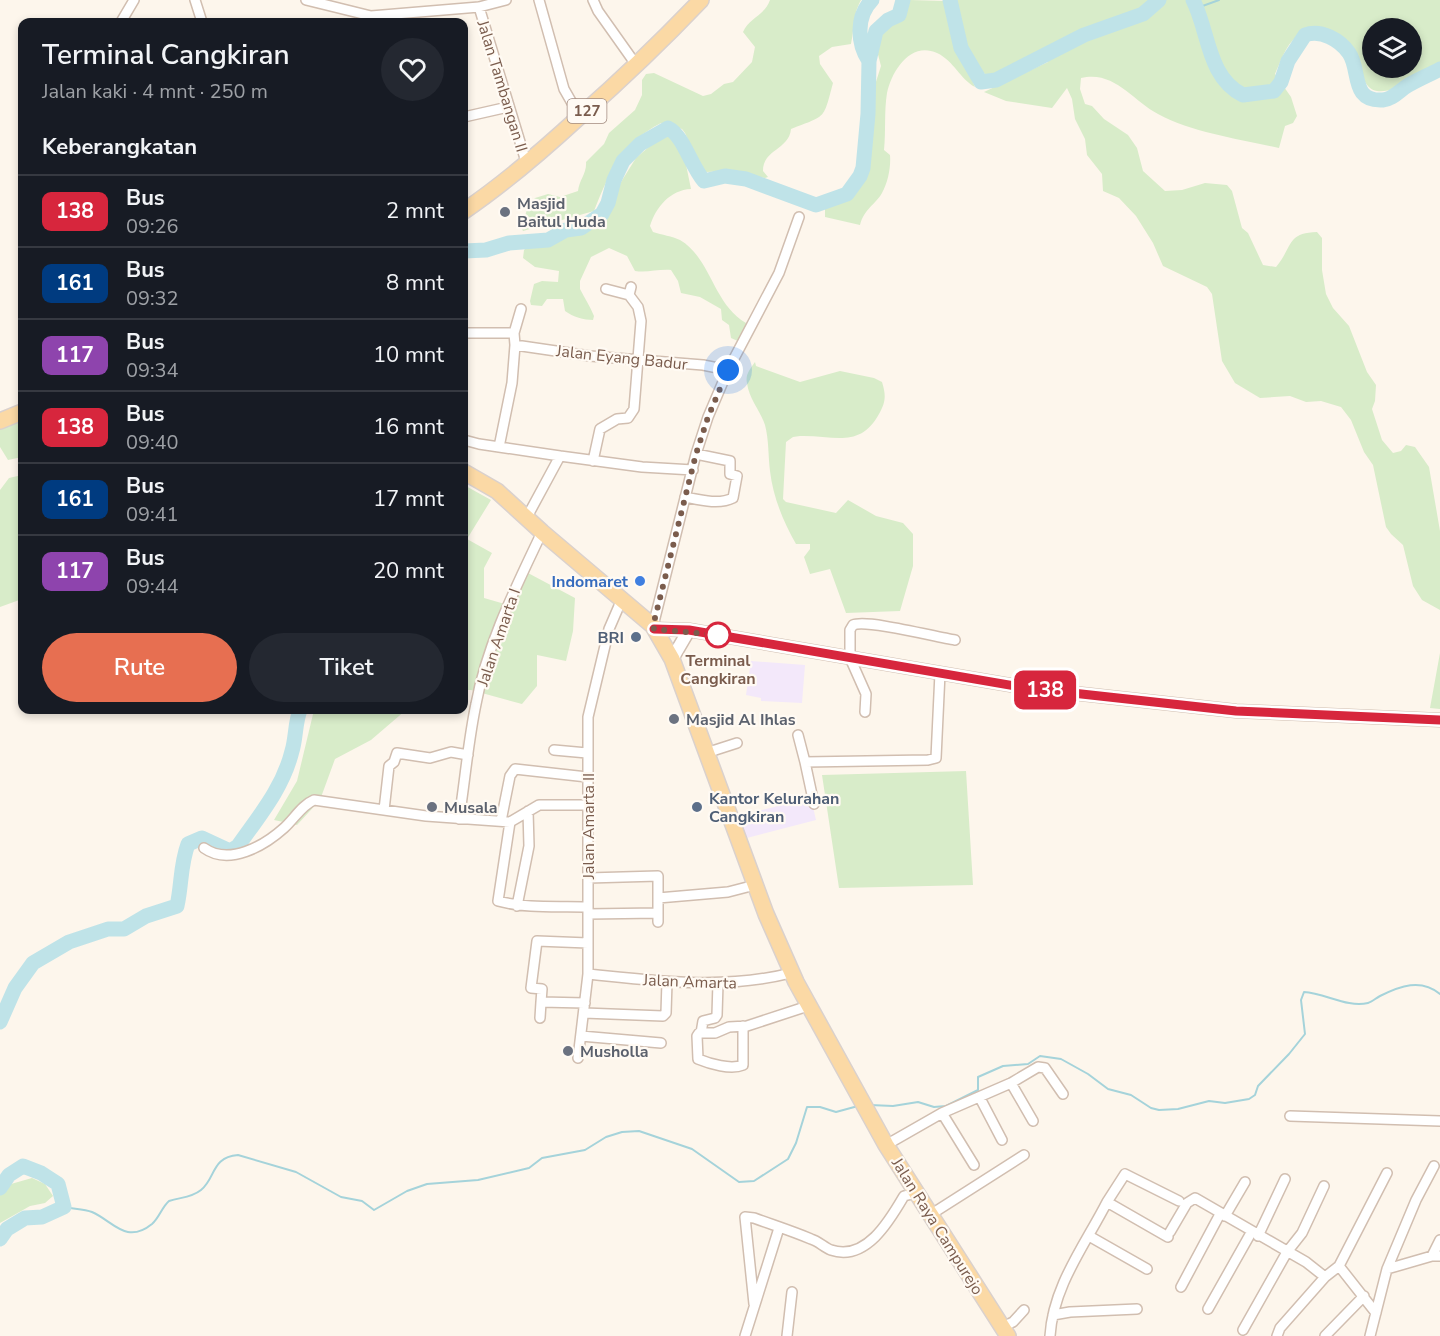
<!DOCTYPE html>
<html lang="id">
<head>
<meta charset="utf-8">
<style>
	body { margin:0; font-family:"Nunito Sans",sans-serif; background:#242831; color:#f1f3f6; height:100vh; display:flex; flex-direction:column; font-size:22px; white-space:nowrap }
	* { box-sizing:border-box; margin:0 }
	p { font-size:20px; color:#9ea1a6 }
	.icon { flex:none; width:33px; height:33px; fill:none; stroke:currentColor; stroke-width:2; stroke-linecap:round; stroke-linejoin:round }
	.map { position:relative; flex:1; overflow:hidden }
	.drawer { position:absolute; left:18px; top:18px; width:450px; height:696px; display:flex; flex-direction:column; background:#171b24; border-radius:12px; box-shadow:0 3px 9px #0003 }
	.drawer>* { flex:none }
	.badge { padding:0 12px; border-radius:9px; font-size:21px; line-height:39px }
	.fabs { position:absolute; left:1362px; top:18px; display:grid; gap:12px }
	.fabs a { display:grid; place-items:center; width:60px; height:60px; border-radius:50%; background:#171b24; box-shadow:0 3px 9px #0003; font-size:30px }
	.you { position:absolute; width:30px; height:30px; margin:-15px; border:4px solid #fff; border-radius:50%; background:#1a73e8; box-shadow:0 0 0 9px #1a73e833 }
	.map>.badge { position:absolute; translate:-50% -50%; box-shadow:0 0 0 3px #fff }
	h2 { padding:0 24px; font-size:22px; line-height:54px }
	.round { display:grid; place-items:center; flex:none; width:63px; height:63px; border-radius:32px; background:#242831 }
	.head { display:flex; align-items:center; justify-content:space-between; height:102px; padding:0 24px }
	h1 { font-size:28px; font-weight:600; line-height:45px }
	.action { display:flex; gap:12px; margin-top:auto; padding:12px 24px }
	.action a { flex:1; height:69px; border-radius:36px; background:#e76f51; color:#fff; font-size:24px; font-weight:600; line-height:69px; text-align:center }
	.action a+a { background:#242831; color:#f1f3f6 }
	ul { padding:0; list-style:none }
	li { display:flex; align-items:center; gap:18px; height:72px; padding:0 24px; border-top:2px solid #363941 }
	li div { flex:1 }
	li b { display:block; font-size:22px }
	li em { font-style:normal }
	li .badge { min-width:66px; font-weight:700; text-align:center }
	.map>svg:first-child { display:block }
	.education { fill:#f3e8fa }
	.green { fill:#d8ecc9; fill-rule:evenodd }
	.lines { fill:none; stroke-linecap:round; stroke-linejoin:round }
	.stream { stroke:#a5d3da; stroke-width:2 }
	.river { stroke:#bfe3e8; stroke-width:15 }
	.minor-casing { stroke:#d1beb0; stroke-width:12 }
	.tertiary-casing { stroke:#d1beb0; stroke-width:15 }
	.primary-casing { stroke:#dad1cd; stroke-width:18 }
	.minor { stroke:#fff; stroke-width:9 }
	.tertiary { stroke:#fff; stroke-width:12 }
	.primary { stroke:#fbd9a5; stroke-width:15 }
	.line-casing { stroke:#fff; stroke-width:14 }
	.line { stroke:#d7263d; stroke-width:9 }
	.walk { stroke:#7a5c4d; stroke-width:6; stroke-dasharray:0 10.8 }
	.worship-dot { fill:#6b7280; stroke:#fffaf3; stroke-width:2 }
	.shop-dot { fill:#3f7fe0; stroke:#fffaf3; stroke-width:2 }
	.stop-dot { fill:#fff; stroke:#d7263d; stroke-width:3 }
	.service-dot { fill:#5c6f8a; stroke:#fffaf3; stroke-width:2 }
	.labels { text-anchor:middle; stroke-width:4.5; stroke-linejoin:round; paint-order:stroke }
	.shield { fill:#fffaf3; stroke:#a28b7f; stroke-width:1.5 }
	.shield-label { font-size:15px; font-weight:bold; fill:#7a5c4d }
	.street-label { font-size:16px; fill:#7a5c4d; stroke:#fffaf3 }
	.worship-label { font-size:16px; font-weight:bold; fill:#5b616d; stroke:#fffaf3; text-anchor:start }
	.shop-label { font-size:16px; font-weight:bold; fill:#366cbe; stroke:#fffaf3; text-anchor:end }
	.service-label { font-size:16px; font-weight:bold; fill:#4e5e75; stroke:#fffaf3; text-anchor:end }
	.stop-label { font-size:16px; font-weight:bold; fill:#7a5c4d; stroke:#fffaf3 }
</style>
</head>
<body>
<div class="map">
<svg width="1440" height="1336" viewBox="0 0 1440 1336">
	<rect width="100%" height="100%" fill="#fdf6ec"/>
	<path class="education" d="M751 661 805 665 802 703 761 701V698L746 695Z
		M811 798 816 820 743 839 737 816Z"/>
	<path class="green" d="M770 0H861C852 17 855 26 851 44L832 47 819 56 820 64 833 83C823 120 827 115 791 129 789 150 763 149 763 171L768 177 765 178 729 171 706 172 700 166 685 133 682 129 661 123C622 143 610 171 594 211L523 231 521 227 527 210 535 198 548 194 560 197 578 191C579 180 587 173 586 162L604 144 609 133 635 110 642 95V80L646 74 654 73 703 96 711 94 724 84 733 82 752 62 755 47 743 32C749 18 765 15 770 0Z
		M910 0 945 1 953 37 975 87C960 79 954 61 937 53 911 41 892 70 887 93 884 111 886 132 884 150L890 155C891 167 888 182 882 193 875 205 864 209 860 225L825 217V209L855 191 864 176 869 150 867 125 872 110 874 88 881 66 875 43 885 28 903 19Z
		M956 0H1440V64C1424 72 1395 94 1377 91 1354 87 1362 35 1320 31 1291 28 1285 52 1275 74L1291 97 1297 116 1293 123 1285 126 1279 148C1240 139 1193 133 1158 114 1132 100 1114 70 1081 78L1080 89 1085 104 1092 106 1104 119 1128 135 1137 148 1143 171 1165 191 1182 190 1205 183 1227 185 1232 191 1242 228 1248 233 1263 265 1276 267C1293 247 1286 233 1317 232L1322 238V270L1326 294 1333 308 1349 326 1367 372 1376 385 1375 401 1372 409 1382 440 1393 453 1401 451 1406 445 1415 447 1429 467 1440 531V610L1422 600 1413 586 1403 545 1391 534 1386 527 1373 465 1364 452 1351 420 1341 407 1321 401 1306 402 1290 396 1260 398 1235 383 1222 361 1212 294 1207 287 1163 266 1153 243 1136 216 1119 198 1103 191 1102 174 1087 155 1085 139 1075 119 1072 99 1067 88 1052 108 1006 101 984 92 1048 62 1044 54 999 74 988 76C969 64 959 21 956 0ZM1372 28H1412V68H1372Z
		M669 134 682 145 691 189C670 190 656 207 650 226L653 232C662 235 672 236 680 240 711 258 713 304 746 323L743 337 740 342 731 338 729 325 722 320 721 309 700 297 681 293 678 281 671 270C658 269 647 273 635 271L627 256 609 248 591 257 580 281V289C585 299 590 306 594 316L593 320C584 320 573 317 565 311L563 299H547L542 306 531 305 530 301 534 284 542 281 558 282 559 271 535 267 523 258 524 250 530 244 563 236 595 224 611 204 621 182 636 158 658 139Z
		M755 362 756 366 800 382 840 371 874 378 882 382C886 395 886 402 879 414 860 449 834 435 800 436L793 437 786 442 783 499 786 502 836 513 848 500 876 516 903 523 913 534V566L900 611 846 613 830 569 810 574 804 557 810 549V544H796C783 521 773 497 770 471 768 456 769 440 765 425 760 410 749 399 747 383 745 375 750 369 755 362Z
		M22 414V457L8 460 0 447V425Z
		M22 475V599L0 607V490L9 478Z
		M464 485 491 500 467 539 492 553 484 568V598L512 606 528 573 575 598 573 631 566 661 537 655V686L522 704 471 690H464Z
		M1440 653V709L1430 708Z
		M314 710H406L371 740 335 759 320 800 297 825 274 820 297 781Z
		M966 771 973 885 839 888 822 775Z
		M32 1178 45 1184 53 1196 45 1203 30 1206 0 1223V1195L11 1184Z"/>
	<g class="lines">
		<path class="stream" d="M1197 8 1219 0
			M870 1105 893 1106 918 1102 934 1107 946 1106 978 1090V1077L1003 1066 1028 1064 1040 1056 1061 1059 1088 1074 1108 1089 1131 1095 1151 1108 1159 1110 1178 1109 1209 1101 1225 1103 1249 1099 1255 1095 1258 1086 1289 1054 1305 1034 1301 1000 1304 992C1325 993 1347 1008 1368 1003 1372 1002 1376 998 1380 996 1400 986 1421 978 1440 994
			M64 1207C73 1209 84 1209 92 1212 113 1221 126 1245 152 1224 159 1218 162 1207 169 1201 181 1197 191 1198 201 1190 216 1178 211 1157 238 1155L296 1172 341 1197 362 1201 374 1210 407 1191 427 1184 478 1180 529 1168 542 1158 585 1150 606 1137 622 1132 639 1131 692 1149 739 1182 754 1181 788 1159 796 1143 807 1107H820L836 1112 858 1106"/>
		<path class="river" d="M950 0 961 48 981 82 996 80 1084 35 1143 14 1159 0
			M1193 0C1209 31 1207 77 1243 95L1274 91 1281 82 1288 61 1305 35C1321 29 1340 40 1349 53 1361 70 1350 102 1383 100 1393 99 1399 91 1407 86 1417 80 1429 75 1440 69
			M869 61C857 43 856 16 872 0
			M464 251 486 250 509 243 548 240 566 230 581 228 602 214 608 203 614 180 623 161 640 144 668 128C683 135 691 166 704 181L725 176 746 179 816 205 847 194 860 176 863 168 868 114 869 61 876 31 888 20 899 15 903 0
			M0 1022 15 988 33 963 69 942 108 929H124L146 916 177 906C182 883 180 866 188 844L202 838 230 851 238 846C259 816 283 788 292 751 296 738 295 723 300 710
			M0 1188 9 1175 23 1166 41 1173 58 1184 64 1207 42 1217 25 1218 7 1229 0 1239"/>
		<defs>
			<path id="minor" d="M195 0 202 22
				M306 0 371 16 479 7 506 0
				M539 0 564 89 580 117
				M593 0 598 11 637 66
				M479 7 527 165
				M121 22 134 0
				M464 117 508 107
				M606 289 629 295
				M464 333H514
				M515 345 590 356 703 365 728 370
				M464 440 479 444 560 456
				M499 447 512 383 515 345 514 333 521 309
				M593 461 600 429 617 419 628 418 634 409 641 321 638 307 629 295 631 287
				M685 497C700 500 719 505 733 498L737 476 730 474V461L696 454
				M527 517 560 456 642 467 693 470
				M653 626 696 454 708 417 728 370 779 273 799 217
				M865 712 866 694 850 658V630L853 625C867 619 935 637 955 640
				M798 735 805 762
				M554 750 587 753
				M706 753 737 743
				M814 804 805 762 928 760 936 758 940 673
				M384 810 389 766 394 762 397 753 430 758 451 752 468 755
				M459 819C465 781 468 742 476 704 487 644 516 587 542 532
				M501 821 510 776 515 769 587 777
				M510 822 498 901C528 909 557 906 588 907
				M204 848C229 866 264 846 284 828 294 819 302 805 314 800L426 816 510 822 539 805H587
				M588 878 658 876V922
				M658 898 728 892 755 885
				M517 906 529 846 528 811
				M588 914 658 913
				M588 974C657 981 723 990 791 973
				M585 1003 541 1002 542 989 531 988 537 941 588 943
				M584 1013 663 1016 666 1013 667 982
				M540 1018 541 1002
				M743 1026V1065C731 1070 710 1064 698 1059L697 1036 699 1033H715L729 1027 747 1026 808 1006
				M701 1033 703 1021 715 1018 717 1015 718 983
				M581 1036 661 1043
				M578 1058 588 974V717L609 629 622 599
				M1011 1083 1033 1121
				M980 1098 1002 1140
				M942 1113 974 1165
				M1290 1116 1440 1121
				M886 1145 942 1113 1011 1083 1038 1067 1045 1068 1063 1094
				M1107 1202 1125 1174 1179 1201
				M930 1215 1024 1155
				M1225 1216 1245 1182
				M1170 1232 1187 1203 1195 1198 1306 1262 1325 1277
				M1089 1236 1147 1269
				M1258 1236 1285 1179
				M1432 1256 1440 1240
				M1339 1266 1376 1313
				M1387 1269 1432 1256H1440
				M1181 1287 1220 1214
				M754 1304 745 1217 754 1218C773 1225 792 1231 811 1239 818 1241 824 1247 831 1250 866 1262 890 1220 904 1196L916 1193
				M1208 1309 1252 1231
				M1053 1315 1070 1312 1137 1309
				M1002 1327 1013 1322 1024 1310
				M1243 1330 1287 1252 1302 1233 1324 1186
				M745 1336 779 1228
				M787 1336 792 1292
				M1050 1336C1053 1286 1085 1245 1107 1202L1168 1237
				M1277 1336 1280 1328 1325 1277 1339 1266 1387 1173
				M1325 1336 1364 1296
				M1370 1336 1387 1269 1416 1200 1434 1166"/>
			<path id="tertiary" d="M654 629 689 630 1027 688 1236 711 1440 720
				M672 659 689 630"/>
			<path id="primary" d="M464 211C505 183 541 152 578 118 621 80 661 42 701 0
				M0 421 22 412
				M464 472 497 491 542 532 653 626 672 659 766 914 796 982 886 1145 1008 1336"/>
		</defs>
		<use href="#minor" class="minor-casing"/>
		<use href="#tertiary" class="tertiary-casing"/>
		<use href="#primary" class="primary-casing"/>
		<use href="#minor" class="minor"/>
		<use href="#tertiary" class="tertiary"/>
		<use href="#primary" class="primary"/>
	</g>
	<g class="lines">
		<defs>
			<path id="line" d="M654 629 689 630 1027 688 1236 711 1440 720"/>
		</defs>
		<use href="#line" class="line-casing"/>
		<use href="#line" class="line"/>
		<path class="walk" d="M718 635 654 629 653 626 696 454 708 417 728 370"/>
	</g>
	<g class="worship-dot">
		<circle cx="505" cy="212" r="6"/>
		<circle cx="674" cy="719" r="6"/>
		<circle cx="432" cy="807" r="6"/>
		<circle cx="568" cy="1051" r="6"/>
	</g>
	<circle class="shop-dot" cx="640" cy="581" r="6"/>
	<circle class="stop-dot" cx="718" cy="635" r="12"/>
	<g class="service-dot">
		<circle cx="636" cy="637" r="6"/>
		<circle cx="697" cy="807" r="6"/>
	</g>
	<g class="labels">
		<rect class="shield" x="567.5" y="99" width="39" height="24" rx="4.5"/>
		<g class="shield-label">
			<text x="587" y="116">127</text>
		</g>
		<g class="street-label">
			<text transform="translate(503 86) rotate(73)" y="6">Jalan Tambangan II</text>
			<text transform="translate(622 357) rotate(6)" y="6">Jalan Eyang Badur</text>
			<text transform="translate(498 637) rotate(-71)" y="6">Jalan Amarta I</text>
			<text transform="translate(588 826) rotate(-90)" y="6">Jalan Amarta II</text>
			<text transform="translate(690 981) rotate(2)" y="6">Jalan Amarta</text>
			<text transform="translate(938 1226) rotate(58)" y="6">Jalan Raya Campurejo</text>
		</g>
		<g class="worship-label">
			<text x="517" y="209">Masjid<tspan x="517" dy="18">Baitul Huda</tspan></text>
			<text x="686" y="725">Masjid Al Ihlas</text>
			<text x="444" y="813">Musala</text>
			<text x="580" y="1057">Musholla</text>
		</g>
		<g class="shop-label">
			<text x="628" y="587">Indomaret</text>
		</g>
		<g class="service-label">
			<text x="624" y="643">BRI</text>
			<text x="709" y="804" text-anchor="start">Kantor Kelurahan<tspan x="709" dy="18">Cangkiran</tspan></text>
		</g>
		<g class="stop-label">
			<text x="718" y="666">Terminal<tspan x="718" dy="18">Cangkiran</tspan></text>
		</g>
	</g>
</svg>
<div class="fabs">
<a><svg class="icon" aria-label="layers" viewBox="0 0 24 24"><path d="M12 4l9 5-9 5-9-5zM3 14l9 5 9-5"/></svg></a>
</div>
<div class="you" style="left:728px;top:370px"></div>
<b class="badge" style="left:1045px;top:690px;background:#d7263d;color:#fff">138</b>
<section class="drawer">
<div class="head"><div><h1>Terminal Cangkiran</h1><p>Jalan kaki · 4 mnt · 250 m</p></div><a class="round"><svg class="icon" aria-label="heart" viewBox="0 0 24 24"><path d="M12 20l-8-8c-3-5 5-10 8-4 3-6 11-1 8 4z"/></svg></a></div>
<h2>Keberangkatan</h2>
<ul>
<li><span class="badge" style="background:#d7263d;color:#fff">138</span><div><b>Bus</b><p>09:26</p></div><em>2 mnt</em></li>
<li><span class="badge" style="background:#003b80;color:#fff">161</span><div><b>Bus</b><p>09:32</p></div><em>8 mnt</em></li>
<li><span class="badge" style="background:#8e44ad;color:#fff">117</span><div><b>Bus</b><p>09:34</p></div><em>10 mnt</em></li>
<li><span class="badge" style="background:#d7263d;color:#fff">138</span><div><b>Bus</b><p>09:40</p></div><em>16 mnt</em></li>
<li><span class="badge" style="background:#003b80;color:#fff">161</span><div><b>Bus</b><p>09:41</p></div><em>17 mnt</em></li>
<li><span class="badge" style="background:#8e44ad;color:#fff">117</span><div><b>Bus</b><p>09:44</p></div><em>20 mnt</em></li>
</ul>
<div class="action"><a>Rute</a><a>Tiket</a></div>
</section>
</div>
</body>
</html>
